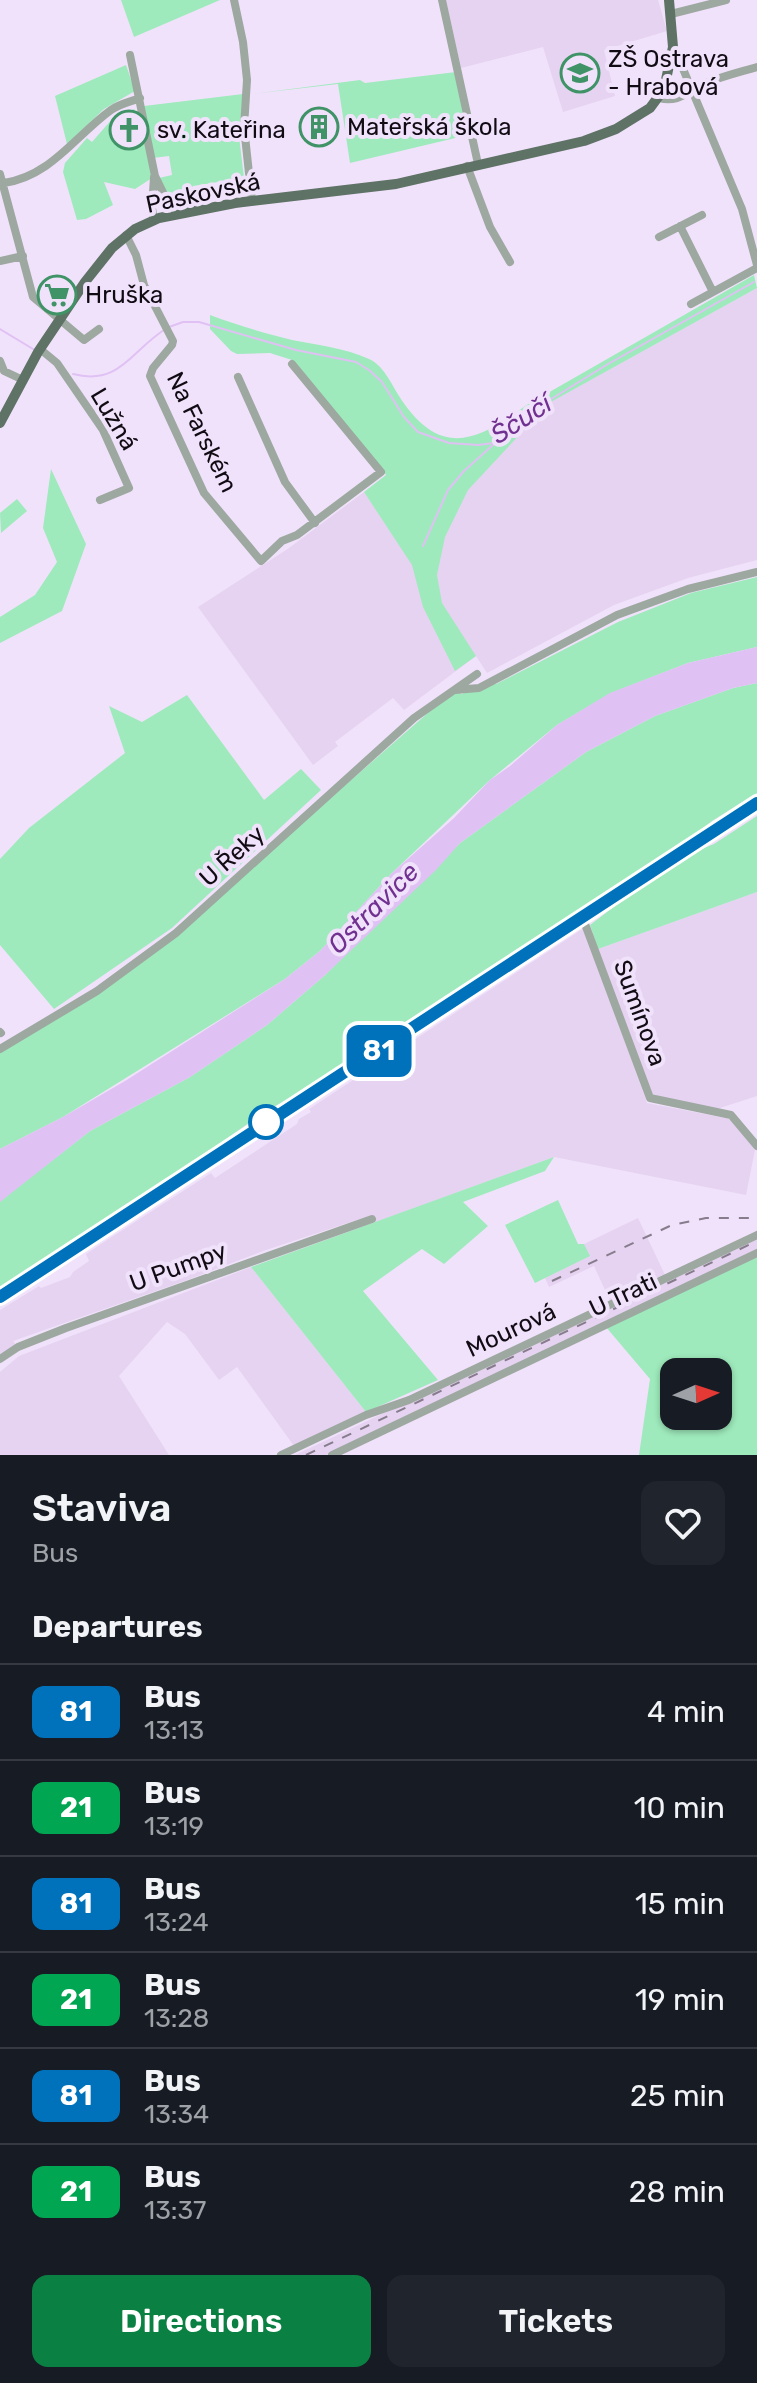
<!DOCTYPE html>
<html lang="en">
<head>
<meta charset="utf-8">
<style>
	body { margin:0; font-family:Rubik,sans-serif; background:#20242c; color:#f1f3f6; height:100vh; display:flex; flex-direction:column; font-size:30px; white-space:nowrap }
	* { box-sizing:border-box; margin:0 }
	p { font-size:26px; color:#9ea1a6 }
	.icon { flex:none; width:44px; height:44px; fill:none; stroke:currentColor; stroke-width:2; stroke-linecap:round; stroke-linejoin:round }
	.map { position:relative; height:1455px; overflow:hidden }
	.side { display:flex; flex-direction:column; background:#171b24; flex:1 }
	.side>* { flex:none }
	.badge { padding:0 16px; border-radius:12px; font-size:28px; line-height:52px }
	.needle { width:52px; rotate:87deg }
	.buttons { position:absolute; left:660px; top:1358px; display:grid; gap:16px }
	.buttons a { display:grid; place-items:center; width:72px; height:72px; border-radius:16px; background:#171b24; box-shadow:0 2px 6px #0004; font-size:40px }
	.map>.badge { position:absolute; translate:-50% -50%; box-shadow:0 0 0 4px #fff }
	h2 { padding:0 32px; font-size:30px; line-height:72px }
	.round { display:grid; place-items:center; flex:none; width:84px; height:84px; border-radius:16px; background:#20242c }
	.head { display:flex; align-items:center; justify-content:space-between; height:136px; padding:0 32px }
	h1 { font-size:38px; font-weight:600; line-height:60px }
	.action { display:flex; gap:16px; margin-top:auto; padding:16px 32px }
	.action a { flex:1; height:92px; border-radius:16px; background:#0b8043; color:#fff; font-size:32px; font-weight:600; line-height:92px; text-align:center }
	.action a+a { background:#20242c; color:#f1f3f6 }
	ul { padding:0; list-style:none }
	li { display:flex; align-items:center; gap:24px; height:96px; padding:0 32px; border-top:2px solid #363941 }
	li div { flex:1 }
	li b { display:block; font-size:30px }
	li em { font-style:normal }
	li .badge { min-width:88px; font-weight:700; text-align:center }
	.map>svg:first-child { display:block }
	.built { fill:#e6d3f1 }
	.green { fill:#9eeabc; fill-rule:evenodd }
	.water { fill:#e0c1f4 }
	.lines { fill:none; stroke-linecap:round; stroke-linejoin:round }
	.stream { stroke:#e0c1f4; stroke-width:2 }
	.minor { stroke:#9da8a0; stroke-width:8 }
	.major { stroke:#5e7265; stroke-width:10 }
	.rail { stroke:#867c8c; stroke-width:2; stroke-dasharray:10 10; stroke-linecap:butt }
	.line-casing { stroke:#fff; stroke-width:18 }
	.line { stroke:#0072bc; stroke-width:12 }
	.stop-dot { fill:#fff; stroke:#0072bc; stroke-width:4 }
	.labels { text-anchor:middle; stroke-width:8; stroke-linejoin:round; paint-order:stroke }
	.poi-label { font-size:24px; fill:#110c14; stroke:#f1e2fb; text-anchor:start }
	.street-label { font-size:24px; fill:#110c14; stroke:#f1e2fb }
	.water-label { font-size:26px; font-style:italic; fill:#713191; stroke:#f1e2fb }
</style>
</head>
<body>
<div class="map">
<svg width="757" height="1455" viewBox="0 0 757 1455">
	<rect width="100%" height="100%" fill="#f1e2fb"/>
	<path class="built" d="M446 0H658L667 31 604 50 615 96 563 112 543 47 461 68Z
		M757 288V560L688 578 614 605 487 673 476 656 404 710 393 698 335 742 338 746 313 765 198 607 289 548 364 492 413 565 433 512 530 413Z
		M757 892V1096L717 1109 660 1097 651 1093 598 949Z
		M584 928 647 1103 731 1119 755 1150 746 1195 554 1157 376 1222 372 1215 266 1250 190 1279 13 1341 16 1345 0 1354V1310L39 1286 41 1288 70 1277 73 1272 89 1261 86 1254 107 1240 211 1173 215 1178 297 1124 299 1119 311 1112 309 1109Z
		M638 1218 666 1277 611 1303 594 1266 549 1287 545 1278 589 1256 584 1244Z
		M757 1237V1251L326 1455H295Z
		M251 1267 366 1412 294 1446 237 1367 219 1380 185 1334 167 1322 119 1376 169 1455H0V1372L19 1356Z"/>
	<path class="green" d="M121 0H220L134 37Z
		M126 65 135 91 104 109 67 144 55 96Z
		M456 72 468 135 350 163 338 84 252 94 360 80 365 83Z
		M243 94 239 136 244 178 193 186 194 206 176 208 171 204 159 178 172 175 169 156 153 158 144 106Z
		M134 109 142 124 152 178 135 189 104 182 113 205 86 219 77 220 63 172 65 163 87 138 92 142 113 118Z
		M754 275 757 288 549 403 468 490 445 537 437 575 442 603 476 656 455 671 423 607 412 565 364 492 386 475 382 469 292 360 270 353 237 354 231 351 210 329V315C237 325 263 333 292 340 317 345 345 348 369 359 383 365 391 383 399 396 438 457 475 444 525 406Z
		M51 469 86 544 62 611 0 643V617L35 595 57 562 43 528Z
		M17 499 27 511 1 533 0 513Z
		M757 577V647L688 663 611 693 557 725 490 780 392 873 320 951 285 979 63 1117 0 1149V1049L97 991 176 933 453 691 462 694 486 681 496 684 618 622 691 593Z
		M757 683V793L712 821 684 844 504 958 299 1093 266 1111 169 1179 0 1289V1201L90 1131 190 1077 267 1025 324 976 460 843 586 752 655 716 733 688Z
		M187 695 264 800 301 769 321 790 172 928 54 1009 0 945V859L29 828 125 753 109 706 142 722Z
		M757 816V892L598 949 590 925 677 859 714 844Z
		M554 1157 545 1171 463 1202 488 1226 444 1264 422 1249 363 1291 438 1380 366 1412 251 1267Z
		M558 1200 578 1244H584L590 1256 535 1283 505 1225Z
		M757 1257V1455H639L650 1379 606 1327ZM674 1372H718V1416H674Z"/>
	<path class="water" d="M757 647V683L733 688 655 716 586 752 460 843 436 870 324 976 267 1025 190 1077 90 1131 0 1202V1149L63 1117 125 1081 285 979 320 951 392 873 454 818 490 780 510 766 557 725 610 693 688 663Z"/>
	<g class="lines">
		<path class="stream" d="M169 327 183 322H199L296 350 356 362 369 370 382 382 404 417 418 432 449 443 478 445 494 443 535 409 608 364 754 282
			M0 329 33 349
			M73 374C120 386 131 351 164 330
			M423 546 448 490 464 471 494 444"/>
		<path class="minor" d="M234 0 243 42 247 80 244 127 252 201
			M442 0 478 164
			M671 14 726 0
			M672 54 678 57 742 209 757 265
			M130 55 155 176 174 215
			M659 98C680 104 689 89 706 83 723 76 740 72 757 67
			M467 166 490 227 510 262
			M0 174 33 297 84 340 99 329
			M4 183C51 176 75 136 111 110 119 104 130 102 140 98
			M154 220 152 208 154 177
			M680 226 713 292
			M126 235 136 255 144 285 173 341 172 345 153 368 150 376 204 493 261 561 282 541 297 535 381 472 292 364
			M659 237 702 215
			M0 261 23 256
			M691 304 757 268
			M40 349 57 363 103 430 129 488 100 500
			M0 361 4 371 23 380
			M238 377 285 482 315 523
			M455 690 479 688 617 615 688 589 757 572
			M582 916 650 1098 731 1115 757 1146
			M0 1032 1 1033
			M0 1049 97 991 176 933 414 718 477 674
			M0 1359 18 1347 66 1328 372 1219
			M281 1455 366 1415 409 1400 757 1235
			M332 1455 757 1253"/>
		<path class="major" d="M0 423 38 352 85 282 112 248 135 229 159 218 235 203 396 184 584 141 616 129 650 108 664 89 673 47 669 0
			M0 1297 757 803"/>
		<path class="rail" d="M552 1281 672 1225 706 1218H757
			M306 1455 757 1241"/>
	</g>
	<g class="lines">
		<defs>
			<path id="line" d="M0 1297 757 803"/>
		</defs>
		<use href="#line" class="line-casing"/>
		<use href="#line" class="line"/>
	</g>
	<defs>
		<symbol id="school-ring" viewBox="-11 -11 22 22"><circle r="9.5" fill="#f1e2fb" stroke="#3f9366" stroke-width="1.5"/><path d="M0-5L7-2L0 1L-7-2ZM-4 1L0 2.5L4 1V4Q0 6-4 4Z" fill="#3f9366"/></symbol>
		<symbol id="building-ring" viewBox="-11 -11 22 22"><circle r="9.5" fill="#f1e2fb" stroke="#3f9366" stroke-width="1.5"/><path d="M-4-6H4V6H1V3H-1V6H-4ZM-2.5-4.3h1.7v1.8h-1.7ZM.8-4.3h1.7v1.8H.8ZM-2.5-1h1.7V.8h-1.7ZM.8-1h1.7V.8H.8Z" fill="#3f9366"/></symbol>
		<symbol id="church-ring" viewBox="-11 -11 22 22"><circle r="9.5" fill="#f1e2fb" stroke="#3f9366" stroke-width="1.5"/><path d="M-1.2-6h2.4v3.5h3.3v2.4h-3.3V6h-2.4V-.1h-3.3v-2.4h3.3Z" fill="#3f9366"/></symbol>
		<symbol id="supermarket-ring" viewBox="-11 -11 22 22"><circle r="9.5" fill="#f1e2fb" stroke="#3f9366" stroke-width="1.5"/><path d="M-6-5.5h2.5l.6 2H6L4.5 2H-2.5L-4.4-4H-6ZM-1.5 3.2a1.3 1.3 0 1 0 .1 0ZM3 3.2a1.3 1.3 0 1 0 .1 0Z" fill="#3f9366"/></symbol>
	</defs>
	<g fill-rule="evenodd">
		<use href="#school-ring" x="558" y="51" width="44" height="44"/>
		<use href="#building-ring" x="297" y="105" width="44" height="44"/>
		<use href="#church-ring" x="107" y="108" width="44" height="44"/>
		<use href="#supermarket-ring" x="35" y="273" width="44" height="44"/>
	</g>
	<circle class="stop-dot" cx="266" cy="1122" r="16"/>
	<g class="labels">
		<g class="poi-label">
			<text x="608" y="67">ZŠ Ostrava<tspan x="608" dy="28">- Hrabová</tspan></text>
			<text x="347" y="135">Mateřská škola</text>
			<text x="157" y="138">sv. Kateřina</text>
			<text x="85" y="303">Hruška</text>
		</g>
		<g class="street-label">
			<text transform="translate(203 193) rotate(-12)" y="8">Paskovská</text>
			<text transform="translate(114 419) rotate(59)" y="8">Lužná</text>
			<text transform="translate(202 432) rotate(64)" y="8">Na Farském</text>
			<text transform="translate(232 856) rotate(-42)" y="8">U Řeky</text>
			<text transform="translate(640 1013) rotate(70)" y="8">Sumínova</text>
			<text transform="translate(178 1267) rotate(-20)" y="8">U Pumpy</text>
			<text transform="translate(623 1295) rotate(-25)" y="8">U Trati</text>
			<text transform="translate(511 1330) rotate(-25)" y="8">Mourová</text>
		</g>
		<g class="water-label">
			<text transform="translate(521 419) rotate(-33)" y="9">Ščučí</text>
			<text transform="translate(373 908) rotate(-45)" y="9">Ostravice</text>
		</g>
	</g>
</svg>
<div class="buttons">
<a><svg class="needle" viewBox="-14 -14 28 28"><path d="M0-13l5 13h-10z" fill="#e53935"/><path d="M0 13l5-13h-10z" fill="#9ea1a6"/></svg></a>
</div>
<b class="badge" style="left:379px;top:1051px;background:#0072bc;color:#fff">81</b>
</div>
<section class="side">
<div class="head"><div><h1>Staviva</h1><p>Bus</p></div><a class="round"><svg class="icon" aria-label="heart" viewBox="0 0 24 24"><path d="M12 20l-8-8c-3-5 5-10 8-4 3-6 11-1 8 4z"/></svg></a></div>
<h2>Departures</h2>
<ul>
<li><span class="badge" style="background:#0072bc;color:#fff">81</span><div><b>Bus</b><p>13:13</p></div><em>4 min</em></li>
<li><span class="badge" style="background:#00a651;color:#fff">21</span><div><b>Bus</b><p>13:19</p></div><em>10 min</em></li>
<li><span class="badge" style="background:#0072bc;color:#fff">81</span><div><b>Bus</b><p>13:24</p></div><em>15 min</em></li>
<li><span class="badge" style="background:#00a651;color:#fff">21</span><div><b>Bus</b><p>13:28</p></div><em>19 min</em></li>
<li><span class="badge" style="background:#0072bc;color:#fff">81</span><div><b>Bus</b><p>13:34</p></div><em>25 min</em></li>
<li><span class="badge" style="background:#00a651;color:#fff">21</span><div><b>Bus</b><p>13:37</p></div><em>28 min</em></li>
</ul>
<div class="action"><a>Directions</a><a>Tickets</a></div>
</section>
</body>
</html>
